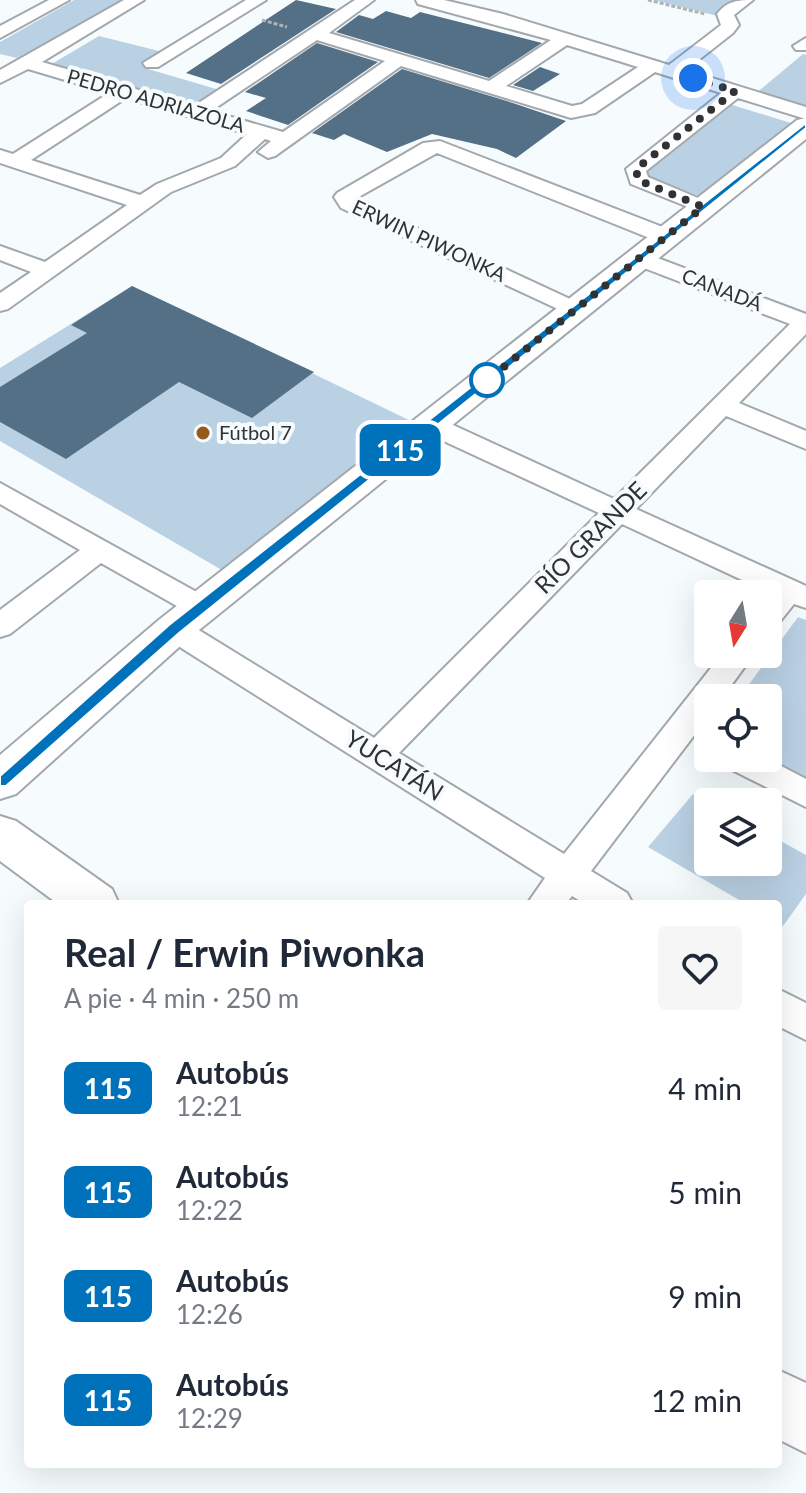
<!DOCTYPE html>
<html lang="es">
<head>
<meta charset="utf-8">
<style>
	body { margin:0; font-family:Lato,sans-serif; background:#f6f6f7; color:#1f2937; height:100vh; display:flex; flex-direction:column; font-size:30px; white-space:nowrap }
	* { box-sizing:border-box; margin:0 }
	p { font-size:26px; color:#747a83 }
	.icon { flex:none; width:44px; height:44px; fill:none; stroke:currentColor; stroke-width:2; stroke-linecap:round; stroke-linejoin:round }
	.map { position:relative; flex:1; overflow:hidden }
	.details { position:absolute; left:24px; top:900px; width:758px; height:568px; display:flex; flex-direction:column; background:#fff; border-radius:8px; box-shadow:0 8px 32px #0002 }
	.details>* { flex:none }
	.badge { padding:0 16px; border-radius:12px; font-size:28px; line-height:52px }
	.needle { width:52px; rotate:191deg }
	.fabs { position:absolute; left:694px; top:580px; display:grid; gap:16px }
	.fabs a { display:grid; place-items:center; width:88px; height:88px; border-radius:8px; background:#fff; box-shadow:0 8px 32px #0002; font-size:40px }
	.you { position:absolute; width:40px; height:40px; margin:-20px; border:6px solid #fff; border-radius:50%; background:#1a73e8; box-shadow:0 0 0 12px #1a73e833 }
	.map>.badge { position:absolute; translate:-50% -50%; box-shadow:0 0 0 4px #fff }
	.round { display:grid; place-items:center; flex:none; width:84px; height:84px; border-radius:8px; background:#f6f6f7 }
	.summary { display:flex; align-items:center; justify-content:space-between; height:136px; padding:0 40px }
	h1 { font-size:38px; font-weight:700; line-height:60px }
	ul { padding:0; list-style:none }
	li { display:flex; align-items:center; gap:24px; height:104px; padding:0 40px }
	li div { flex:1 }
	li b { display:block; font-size:30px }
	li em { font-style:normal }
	li .badge { min-width:88px; font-weight:700; text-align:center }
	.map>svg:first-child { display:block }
	.green { fill:#bad1e4 }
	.building { fill:#547086 }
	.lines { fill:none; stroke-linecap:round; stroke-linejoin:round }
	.street-casing { stroke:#a3a8ad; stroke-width:4 }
	.secondary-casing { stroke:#a3a8ad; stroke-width:4 }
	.primary-casing { stroke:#a3a8ad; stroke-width:4 }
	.path { stroke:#afb3b5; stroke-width:3; stroke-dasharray:4 2; stroke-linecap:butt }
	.street { fill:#fff; fill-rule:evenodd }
	.secondary { fill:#fff; fill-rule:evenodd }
	.primary { fill:#fff; fill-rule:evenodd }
	.line { fill:#0072bc; stroke:#fff; stroke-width:2 }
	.walk { stroke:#303233; stroke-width:8; stroke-dasharray:0 14.4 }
	.stop-dot { fill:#fff; stroke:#0072bc; stroke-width:4 }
	.poi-dot { fill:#965b1b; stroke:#f6fbfe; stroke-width:3 }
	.labels { text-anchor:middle; stroke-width:8; stroke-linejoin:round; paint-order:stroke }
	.far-street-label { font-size:20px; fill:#303233; stroke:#f6fbfe }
	.far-poi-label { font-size:20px; fill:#303233; stroke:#f6fbfe; text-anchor:start }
	.street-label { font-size:24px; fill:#303233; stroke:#f6fbfe }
</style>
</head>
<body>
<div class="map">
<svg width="806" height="1493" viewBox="0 0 806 1493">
	<rect width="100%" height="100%" fill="#f6fbfe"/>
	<path class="green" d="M74 0H130L17 58 0 54V42Z
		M653 0H739L718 16Z
		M99 36 171 54 148 69 223 91 196 108 50 65Z
		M803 54 806 55V108L755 94Z
		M726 103 791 123 702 197 641 174Z
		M132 286 417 424 227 573 0 441V368Z
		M798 617 806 620V780L763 758H768V698H739Z
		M693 794 708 802V862H768V834L806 855V894L783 926 778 923V904H746L648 847Z"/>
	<path class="building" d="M296 0 336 9 221 84 186 73Z
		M386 11 411 18 420 12 542 43 489 78 336 32 359 15 373 19Z
		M317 43 378 62 288 125 246 111 266 98 245 92Z
		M540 67 560 74 533 91 513 85Z
		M402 69 513 103 566 121 516 158 497 149 432 134 387 152 344 134 334 140 312 133Z
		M132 286 314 372 252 418 179 382 66 459 0 422V387L87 333 71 325Z"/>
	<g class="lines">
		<defs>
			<path id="street" d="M49 0H69L0 38V26Z
				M124 0H144L42 62 194 106 355 0H374L329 33 489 81 551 40 418 4 416 0H444L503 14 669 65 721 25 717 14C727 1 737 0 753 0L734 15 739 25 733 33 686 70 806 107V119L738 98 646 171 648 177 710 203 713 207 710 211 703 213 631 184 626 169 721 93 655 72 595 113 571 118 401 66 275 156 268 158 258 152 271 141 265 139 235 166 171 192 8 309 0 311V293L31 272 0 260V246L45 262 127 205 0 163V150L13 154 109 93 28 69 0 83V70ZM317 40 385 61 283 132 211 111ZM567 45 638 67 582 104 572 106 506 86ZM126 98 247 134 221 158 157 184 140 195 31 160Z
				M246 0H266L158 67H146L143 63Z
				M806 38V50H796L793 46Z
				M440 141 673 231 676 236 665 242 657 241 437 153 355 199 583 305 587 310 583 315 575 317 341 208 334 197 337 193 423 143Z
				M639 251 806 314V334L739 403 806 431V449L726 416 636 509 806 586V608L794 604 778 624 768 628 770 593 622 524 399 753 564 854 722 654H754L722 698H708V717L591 871 627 893 633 904H585L572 896 566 904H527L545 878 164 637 159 629 164 621 174 618 184 621 374 738 599 513 422 431 418 425 422 419H440L614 499 790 324 631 263 628 258 631 253Z
				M0 483 211 600 216 607 211 614 201 617 191 614 101 563 10 634 0 637V610L80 550 0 504Z
				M721 758H766L806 779V807L726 767Z
				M778 989 806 1003V1040L778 1026Z"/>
			<path id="secondary" d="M0 816 16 821 112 889 119 904H58L0 861Z
				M778 1370 806 1383V1453L778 1439Z"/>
			<path id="primary" d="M806 118V139L188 639 16 794 0 799V755L160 619 797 120Z"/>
		</defs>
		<use href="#street" class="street-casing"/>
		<use href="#secondary" class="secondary-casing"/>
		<use href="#primary" class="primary-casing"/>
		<path class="path" d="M648 0 705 14
			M262 20 287 27"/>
		<use href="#street" class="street"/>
		<use href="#secondary" class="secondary"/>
		<use href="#primary" class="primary"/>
	</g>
	<path class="line" d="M806 123V128L179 633 6 786H0V776L169 625Z"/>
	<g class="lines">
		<path class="walk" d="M487 380 479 387 703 207 638 180 636 169 735 91 693 78"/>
	</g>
	<circle class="stop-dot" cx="487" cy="380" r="16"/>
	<circle class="poi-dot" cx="203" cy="433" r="8"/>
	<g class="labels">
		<g class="far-street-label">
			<text transform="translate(156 101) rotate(16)" y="7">PEDRO ADRIAZOLA</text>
			<text transform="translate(429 241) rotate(25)" y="7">ERWIN PIWONKA</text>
			<text transform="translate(722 290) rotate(21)" y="7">CANADÁ</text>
		</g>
		<g class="far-poi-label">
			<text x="219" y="440">Fútbol 7</text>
		</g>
		<g class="street-label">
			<text transform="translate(591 538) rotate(-45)" y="8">RÍO GRANDE</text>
			<text transform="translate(394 766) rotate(32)" y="8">YUCATÁN</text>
		</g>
	</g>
</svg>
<div class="fabs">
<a><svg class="needle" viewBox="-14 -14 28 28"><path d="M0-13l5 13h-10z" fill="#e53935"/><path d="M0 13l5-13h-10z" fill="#747a83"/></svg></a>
<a><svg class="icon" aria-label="locate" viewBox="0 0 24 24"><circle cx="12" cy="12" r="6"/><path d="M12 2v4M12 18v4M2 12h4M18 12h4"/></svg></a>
<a><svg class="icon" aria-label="layers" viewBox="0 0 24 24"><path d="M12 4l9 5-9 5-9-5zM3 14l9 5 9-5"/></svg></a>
</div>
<div class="you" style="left:693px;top:78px"></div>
<b class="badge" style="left:400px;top:450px;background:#0072bc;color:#fff">115</b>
<section class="details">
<div class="summary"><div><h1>Real / Erwin Piwonka</h1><p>A pie · 4 min · 250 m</p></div><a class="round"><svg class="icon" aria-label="heart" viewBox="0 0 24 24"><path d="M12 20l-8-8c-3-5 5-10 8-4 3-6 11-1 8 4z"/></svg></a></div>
<ul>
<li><span class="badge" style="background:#0072bc;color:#fff">115</span><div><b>Autobús</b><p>12:21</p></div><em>4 min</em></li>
<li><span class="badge" style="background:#0072bc;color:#fff">115</span><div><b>Autobús</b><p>12:22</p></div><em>5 min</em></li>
<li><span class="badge" style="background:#0072bc;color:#fff">115</span><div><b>Autobús</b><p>12:26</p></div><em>9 min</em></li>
<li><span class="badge" style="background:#0072bc;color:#fff">115</span><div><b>Autobús</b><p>12:29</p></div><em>12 min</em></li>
</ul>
</section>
</div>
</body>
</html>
